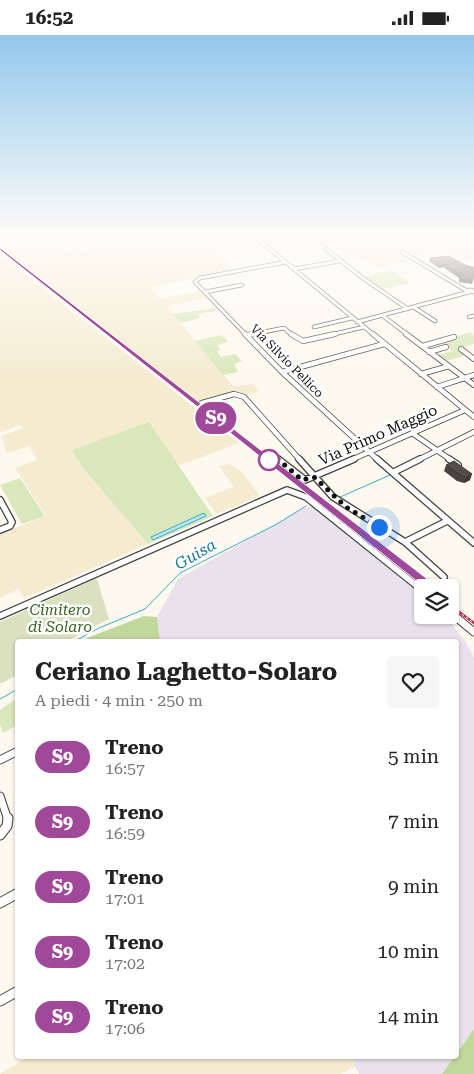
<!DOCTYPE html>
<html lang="it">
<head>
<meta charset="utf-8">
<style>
	body { margin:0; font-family:"Roboto Serif",serif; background:#f6f6f6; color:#222; height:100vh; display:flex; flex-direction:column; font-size:19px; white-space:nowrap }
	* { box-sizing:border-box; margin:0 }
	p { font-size:16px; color:#767676 }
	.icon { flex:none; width:28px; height:28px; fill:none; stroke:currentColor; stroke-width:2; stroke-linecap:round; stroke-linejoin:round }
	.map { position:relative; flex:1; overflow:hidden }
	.panel { position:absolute; left:15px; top:604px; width:444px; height:420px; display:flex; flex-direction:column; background:#fff; border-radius:5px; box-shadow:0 1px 4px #0004 }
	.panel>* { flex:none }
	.badge { padding:0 10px; border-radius:16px; font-size:18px; line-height:32px }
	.controls { position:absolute; left:414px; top:544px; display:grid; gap:10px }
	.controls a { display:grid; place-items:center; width:45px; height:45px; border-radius:5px; background:#fff; box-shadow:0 1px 4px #0004; font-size:25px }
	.you { position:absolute; width:25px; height:25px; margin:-12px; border:4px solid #fff; border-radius:50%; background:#1a73e8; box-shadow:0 0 0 8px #1a73e833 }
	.map>.badge { position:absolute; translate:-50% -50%; box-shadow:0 0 0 2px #fff }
	.round { display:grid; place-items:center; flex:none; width:52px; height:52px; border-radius:5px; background:#f6f6f6 }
	.overview { display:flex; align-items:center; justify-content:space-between; height:85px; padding:0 20px }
	h1 { font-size:24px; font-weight:700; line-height:38px }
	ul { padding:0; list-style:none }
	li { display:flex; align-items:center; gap:15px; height:65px; padding:0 20px }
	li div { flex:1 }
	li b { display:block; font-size:19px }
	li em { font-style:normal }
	li .badge { min-width:55px; font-weight:700; text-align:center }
	.status { display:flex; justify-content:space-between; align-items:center; height:35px; padding:0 25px; background:#fff; direction:ltr }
	.status svg { height:14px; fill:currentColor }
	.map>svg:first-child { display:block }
	.industrial { fill:#e9e2ec }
	.farmland { fill:#f4ebd0 }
	.green { fill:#d9e8ba }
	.forest { fill:#c0d899 }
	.cemetery { fill:#dbe0c1 }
	.pitch { fill:#e9efcb }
	.water { fill:#b5e7f4; stroke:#3ea9c9 }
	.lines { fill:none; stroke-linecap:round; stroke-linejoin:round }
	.stream { stroke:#3ea9c9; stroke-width:1 }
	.minor-far4-casing { stroke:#414141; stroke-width:4.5 }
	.minor-far3-casing { stroke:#414141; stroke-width:6 }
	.minor-far2-casing { stroke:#414141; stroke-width:8 }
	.minor-far1-casing { stroke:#414141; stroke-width:9 }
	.minor-casing { stroke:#414141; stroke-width:11 }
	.minor-far4 { stroke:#fff; stroke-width:3 }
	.minor-far3 { stroke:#fff; stroke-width:4.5 }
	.minor-far2 { stroke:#fff; stroke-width:5.5 }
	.minor-far1 { stroke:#fff; stroke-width:7 }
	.minor { stroke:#fff; stroke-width:9 }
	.rail-casing { stroke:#ba2a48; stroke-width:2.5 }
	.rail { stroke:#fff; stroke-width:1; stroke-dasharray:2.5; stroke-linecap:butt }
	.wall { fill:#4a4240 }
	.shaded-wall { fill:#3c3634 }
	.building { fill:#564d4a; stroke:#3c3634 }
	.line { fill:#a0499a; stroke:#fff }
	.walk { stroke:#0e0e0e; stroke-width:5; stroke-dasharray:0 9 }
	.stop-dot { fill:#fff; stroke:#a0499a; stroke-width:2.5 }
	.labels { text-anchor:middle; stroke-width:5; stroke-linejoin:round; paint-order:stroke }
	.far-street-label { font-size:12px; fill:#0e0e0e; stroke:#fff }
	.street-label { font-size:15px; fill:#0e0e0e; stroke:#fff }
	.park-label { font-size:15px; font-style:italic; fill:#396420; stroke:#fff }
	.water-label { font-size:16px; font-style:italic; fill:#1a799c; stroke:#fff }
</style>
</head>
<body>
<div class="status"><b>16:52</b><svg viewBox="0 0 49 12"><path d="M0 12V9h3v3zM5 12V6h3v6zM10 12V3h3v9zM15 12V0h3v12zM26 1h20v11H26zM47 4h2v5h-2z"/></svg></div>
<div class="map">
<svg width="474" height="1039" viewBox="0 0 474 1039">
	<rect width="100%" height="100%" fill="#fef9ef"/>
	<path class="industrial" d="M314 470 422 558V580H444L466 607 474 622V994L456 1019V606H160L157 582 178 544 302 474Z
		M350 1021H455L442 1039H359Z"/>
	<path class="farmland" d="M0 201H144L73 216 60 203 70 218 150 201H222L203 204 230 227 228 228 231 232 228 233 231 236 151 252 160 264 202 256 208 263 166 271 233 351 253 349 259 356 245 361 234 359 200 368 0 211Z
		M258 201H474V217L452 205 398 217 412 226 375 233 370 227 367 228 358 222 340 225 322 210 296 214 291 209 305 206 302 203 268 209Z
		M3 222 239 408 178 431 149 387 73 415 83 433 148 509 24 563 19 554 0 563V499L46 481 15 433 37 425 29 411 7 418 1 401 23 393 21 390 1 397 0 395V223Z
		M229 429 241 436 260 461 216 479 205 463 234 452 219 431Z
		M29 1021H350L355 1032 340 1039H0Z"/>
	<path class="green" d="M392 235 410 248 380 255 362 242Z
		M217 273 220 275 198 279 200 283 180 288 172 279Z
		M470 297 474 300V309L459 314 467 320 446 326 438 320 452 316 441 307Z
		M222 300 228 307 217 310 221 315 217 316 221 322 235 319 242 326 234 329 238 337 223 340 195 306Z
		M149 387 213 481 148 509 83 433 72 415Z
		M20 443 45 481 22 489 0 450Z
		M17 663V690L3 698 0 689V675Z"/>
	<path class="forest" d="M144 581 157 582 160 606H85L87 603Z
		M474 994V1039H442Z"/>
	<path class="cemetery" d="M95 544H97L109 584 67 606H18L17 640 0 649V587Z"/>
	<path class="pitch" d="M452 205 474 217V225L464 227 433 209Z
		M432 209 443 215 415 222 405 216Z"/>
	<path class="water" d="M204 478 206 481 153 505 151 502Z"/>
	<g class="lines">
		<path class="stream" d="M338 463 390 440
			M75 606 99 593 145 574 180 538 277 489 306 471
			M0 664 18 654"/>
		<defs>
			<path id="minor-far4" d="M254 201 374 300
				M326 214 364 244 408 274
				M402 217 467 256
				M294 234 340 226
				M468 255H472L473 257 467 256Z
				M205 257 242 250
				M415 273 435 286
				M383 281 408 300
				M469 282 474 281
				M357 287 469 257
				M314 292 352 283
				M246 300 195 247 200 243 286 227
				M248 300 284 293 292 300
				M330 300 364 292"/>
			<path id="minor-far3" d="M245 299 282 337 378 425
				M291 299 303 306 335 299
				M373 299 474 382
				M406 299 474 350
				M247 300 254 299
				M423 311 454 302
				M461 314 474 324
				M429 317 446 312
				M282 337 384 309
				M421 339 449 331
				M437 352 474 340
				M202 368 234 359 244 362 300 425
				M412 398 451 425
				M351 425 465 375
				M418 425 474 397"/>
			<path id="minor-far2" d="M278 424 305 445 354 424
				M299 424 333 462 405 507 444 542
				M377 424 474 508
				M449 424 458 430
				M394 437 420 424
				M0 465 12 487 10 491 0 495
				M405 507 447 486
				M450 577 458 584
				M0 581 287 455 306 462 422 555"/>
			<path id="minor-far1" d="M456 582 474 597
				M0 725 18 716
				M0 761 8 785"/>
			<path id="minor" d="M0 800 7 791 8 783
				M0 868 18 858
				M0 966 18 956"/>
		</defs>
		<use href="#minor-far4" class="minor-far4-casing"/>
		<use href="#minor-far3" class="minor-far3-casing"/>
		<use href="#minor-far2" class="minor-far2-casing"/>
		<use href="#minor-far1" class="minor-far1-casing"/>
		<use href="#minor" class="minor-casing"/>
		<use href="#minor-far4" class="minor-far4"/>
		<use href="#minor-far3" class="minor-far3"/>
		<use href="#minor-far2" class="minor-far2"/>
		<use href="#minor-far1" class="minor-far1"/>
		<use href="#minor" class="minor"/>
		<defs>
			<path id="rail" d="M0 214 432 552
				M450 570 474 588"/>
		</defs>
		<use href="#rail" class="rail-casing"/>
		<use href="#rail" class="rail"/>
	</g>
	<path class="wall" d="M449 221 473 245 472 249 459 247V243L443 232 439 233 429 226 430 223Z
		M446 430 470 445 464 448 457 446 444 436Z"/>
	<path class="shaded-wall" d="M444 229 443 232 439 233 440 230Z
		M472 439 470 445 464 448 466 442Z"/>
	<path class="building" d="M449 221 465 230 472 232H474L473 245 460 244V239L444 229 440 230 430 223Z
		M454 426 472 439 466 442 460 440 446 430Z"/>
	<linearGradient id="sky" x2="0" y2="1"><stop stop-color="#93c8ed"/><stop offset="0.58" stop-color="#fffcf8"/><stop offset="1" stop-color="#fffcf8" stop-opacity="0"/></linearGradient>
	<rect width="474" height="346" fill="url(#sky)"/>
	<path class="line" d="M0 213 435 550V555H428L0 215Z"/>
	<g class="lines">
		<path class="walk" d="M269 425 278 424 302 445 314 442 346 472 379 492"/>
	</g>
	<circle class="stop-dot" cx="269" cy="425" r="10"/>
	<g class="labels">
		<g class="far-street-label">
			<text transform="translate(287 326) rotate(45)" y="4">Via Silvio Pellico</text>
		</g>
		<g class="street-label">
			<text transform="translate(378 400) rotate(-24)" y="5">Via Primo Maggio</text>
		</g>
		<g class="park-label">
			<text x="60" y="580">Cimitero<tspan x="60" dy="17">di Solaro</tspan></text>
		</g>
		<g class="water-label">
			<text transform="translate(195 519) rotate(-30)" y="6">Guisa</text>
		</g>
	</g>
</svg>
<div class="controls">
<a><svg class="icon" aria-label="layers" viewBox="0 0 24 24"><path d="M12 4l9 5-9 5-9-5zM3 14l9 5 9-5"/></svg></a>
</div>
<div class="you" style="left:379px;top:492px"></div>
<b class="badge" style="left:216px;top:383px;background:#a0499a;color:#fff">S9</b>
<section class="panel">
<div class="overview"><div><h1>Ceriano Laghetto-Solaro</h1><p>A piedi · 4 min · 250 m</p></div><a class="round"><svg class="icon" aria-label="heart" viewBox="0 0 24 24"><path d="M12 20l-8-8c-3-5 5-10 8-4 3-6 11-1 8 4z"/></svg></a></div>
<ul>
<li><span class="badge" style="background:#a0499a;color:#fff">S9</span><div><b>Treno</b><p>16:57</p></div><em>5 min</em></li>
<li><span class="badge" style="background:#a0499a;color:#fff">S9</span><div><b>Treno</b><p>16:59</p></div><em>7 min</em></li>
<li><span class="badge" style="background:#a0499a;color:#fff">S9</span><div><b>Treno</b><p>17:01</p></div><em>9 min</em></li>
<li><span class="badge" style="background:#a0499a;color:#fff">S9</span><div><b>Treno</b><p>17:02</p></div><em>10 min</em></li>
<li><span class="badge" style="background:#a0499a;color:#fff">S9</span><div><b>Treno</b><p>17:06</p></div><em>14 min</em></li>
</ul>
</section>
</div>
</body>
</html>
